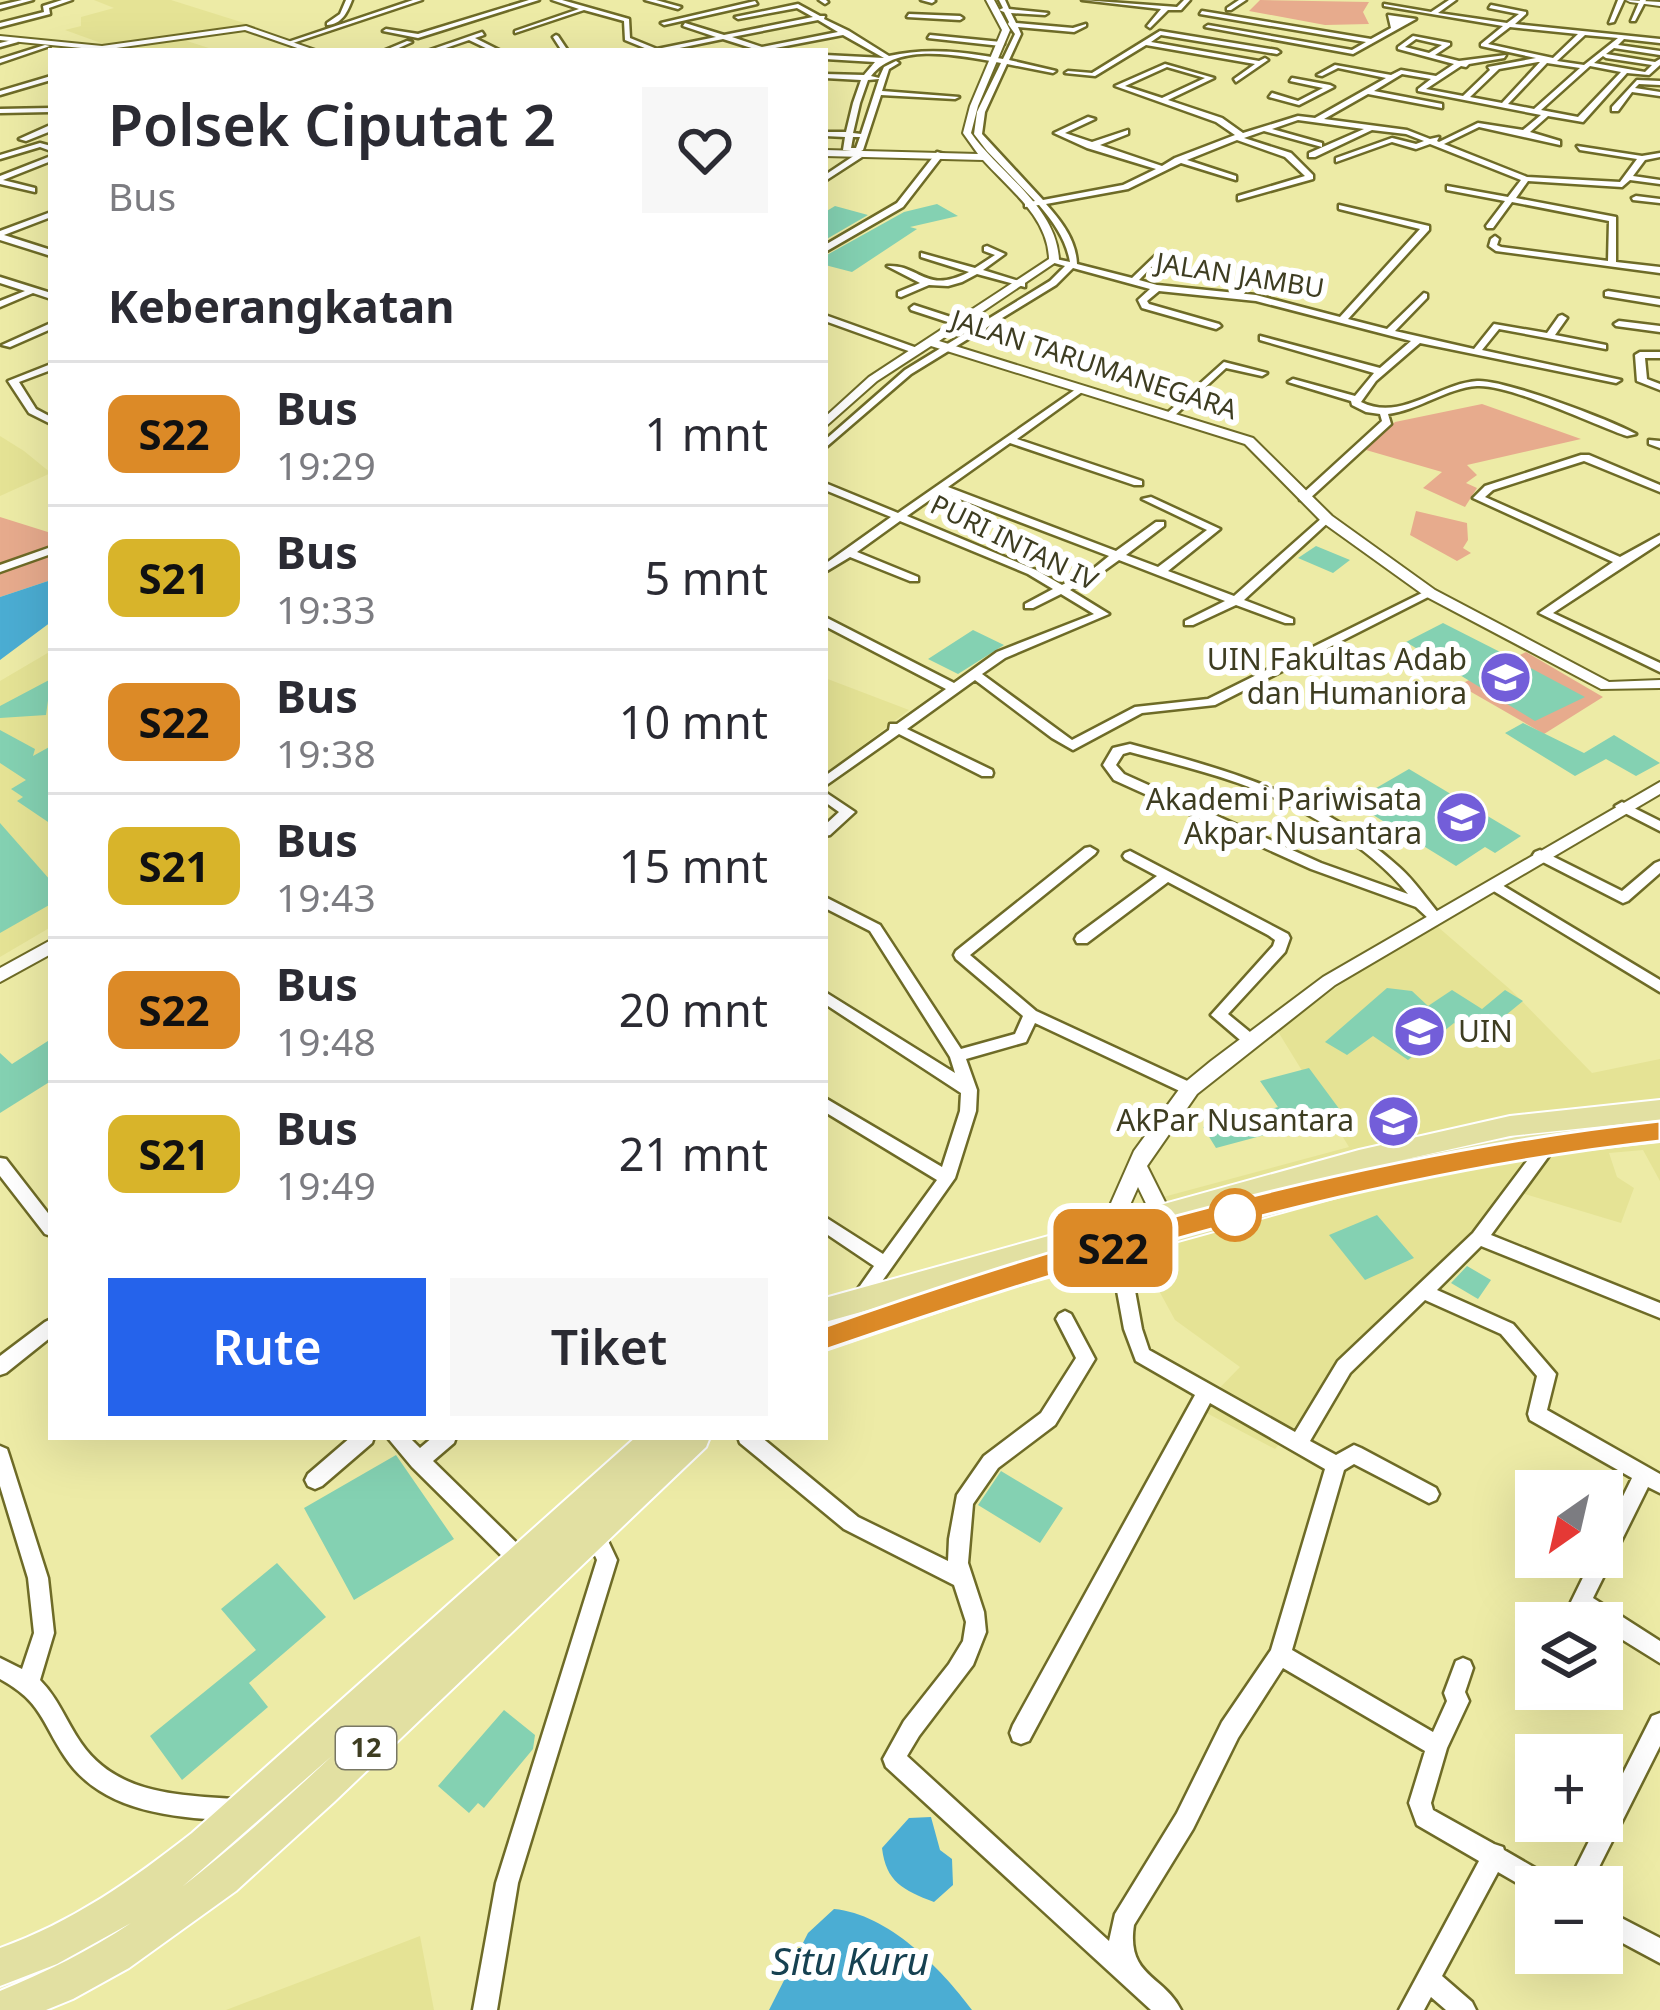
<!DOCTYPE html>
<html lang="id">
<head>
<meta charset="utf-8">
<style>
	body { margin:0; font-family:"Noto Sans",sans-serif; background:#f7f7f7; color:#2b2b33; height:100vh; display:flex; flex-direction:column; font-size:45px; white-space:nowrap }
	* { box-sizing:border-box; margin:0 }
	p { font-size:39px; color:#7c7c81 }
	.icon { flex:none; width:66px; height:66px; fill:none; stroke:currentColor; stroke-width:2; stroke-linecap:round; stroke-linejoin:round }
	.map { position:relative; flex:1; overflow:hidden }
	.details { position:absolute; left:48px; top:48px; width:780px; height:1392px; display:flex; flex-direction:column; background:#fff; border-radius:0px; box-shadow:0 12px 48px #0002 }
	.details>* { flex:none }
	.badge { padding:0 24px; border-radius:18px; font-size:42px; line-height:78px }
	.needle { width:78px; rotate:214deg }
	.controls { position:absolute; left:1515px; top:1470px; display:grid; gap:24px }
	.controls a { display:grid; place-items:center; width:108px; height:108px; border-radius:0px; background:#fff; box-shadow:0 12px 48px #0002; font-size:60px }
	.map>.badge { position:absolute; translate:-50% -50%; box-shadow:0 0 0 6px #fff }
	h2 { padding:0 60px; font-size:45px; line-height:108px }
	.round { display:grid; place-items:center; flex:none; width:126px; height:126px; border-radius:0px; background:#f7f7f7 }
	.headline { display:flex; align-items:center; justify-content:space-between; height:204px; padding:0 60px }
	h1 { font-size:57px; font-weight:600; line-height:90px }
	.cta { display:flex; gap:24px; margin-top:auto; padding:24px 60px }
	.cta a { flex:1; height:138px; border-radius:0px; background:#2563eb; color:#fff; font-size:48px; font-weight:600; line-height:138px; text-align:center }
	.cta a+a { background:#f7f7f7; color:#2b2b33 }
	ul { padding:0; list-style:none }
	li { display:flex; align-items:center; gap:36px; height:144px; padding:0 60px; border-top:3px solid #e1e1e2 }
	li div { flex:1 }
	li b { display:block; font-size:45px }
	li em { font-style:normal }
	li .badge { min-width:132px; font-weight:700; text-align:center }
	.map>svg:first-child { display:block }
	.built { fill:#e5e395 }
	.green { fill:#e7ab8d }
	.water { fill:#4badd3 }
	.building { fill:#84d1b2 }
	.lines { fill:none; stroke-linecap:round; stroke-linejoin:round }
	.minor-casing { stroke:#6e6b27; stroke-width:5 }
	.tertiary-casing { stroke:#6e6b27; stroke-width:4 }
	.trunk-casing { stroke:#fff; stroke-width:4 }
	.minor { fill:#fff; fill-rule:evenodd }
	.tertiary { fill:#fff; fill-rule:evenodd }
	.trunk { fill:#e2e0a2; fill-rule:evenodd }
	.line { fill:#dc8a27; stroke:#fff; stroke-width:3 }
	.stop-dot { fill:#fff; stroke:#dc8a27; stroke-width:6 }
	.labels { text-anchor:middle; stroke-width:12; stroke-linejoin:round; paint-order:stroke }
	.far-street-label { font-size:27px; fill:#3e3d21; stroke:#fff }
	.shield { fill:#fff; stroke:#787764; stroke-width:3 }
	.shield-label { font-size:27px; font-weight:bold; fill:#3e3d21 }
	.poi-label { font-size:30px; fill:#3e3d21; stroke:#fff; text-anchor:end }
	.near-water-label { font-size:39px; font-style:italic; fill:#164151; stroke:#fff }
</style>
</head>
<body>
<div class="map">
<svg width="1660" height="2010" viewBox="0 0 1660 2010">
	<rect width="100%" height="100%" fill="#edeba6"/>
	<path class="built" d="M94 0H171L260 28 187 41 218 51H123L65 30 81 26V17L114 8Z
		M0 436 24 451 51 473 0 496Z
		M51 651V927L0 957V681Z
		M825 678 909 710 825 774Z
		M1424 925 1438 927 1512 991 1592 1073 1660 1059V1181L1643 1150 1609 1153 1617 1177 1634 1188 1621 1223 1508 1189 1478 1237 1436 1264 1275 1449 1199 1409 1240 1367 1175 1320 1115 1210 1349 1147 1277 1030Z
		M420 1936 434 2010H226L342 1966Z"/>
	<path class="green" d="M1260 0 1369 2 1363 12 1369 24 1325 25 1249 11Z
		M1482 404 1581 439 1467 465 1477 475 1466 483 1477 488 1465 507 1423 488 1442 472 1366 450 1395 422Z
		M1416 511 1467 523 1468 540 1463 548 1471 553 1457 561 1410 535Z
		M0 517 51 533V580L0 597Z
		M1526 652 1603 697 1544 734 1459 685Z"/>
	<path class="water" d="M51 580V622L0 660V597Z
		M931 1817 940 1850 952 1859 953 1885 934 1902C903 1890 886 1882 882 1848L909 1818Z
		M834 1909C888 1914 941 1968 972 2010H769L808 1933Z"/>
	<path class="building" d="M937 204 958 216 910 227 917 229 852 272 825 265V256L904 212Z
		M835 206 868 215 825 240V212Z
		M1316 546 1350 560 1333 573 1298 558Z
		M1443 623 1510 657 1585 697 1535 721 1406 642Z
		M973 630 1004 645 958 674 928 659Z
		M51 679 46 715 0 718V706Z
		M1523 723 1584 753 1614 735 1660 763 1636 776 1606 759 1575 776 1505 733Z
		M0 730 35 749 33 756 51 746V824L17 801 23 797 11 789 26 780 0 763Z
		M1409 769 1521 836 1495 853 1485 847 1456 866 1352 802Z
		M0 823 51 881V904L0 933Z
		M1387 988 1412 991 1428 1006 1452 990 1482 1009 1505 990 1523 1001 1478 1038 1454 1023 1408 1060 1373 1036 1347 1055 1325 1042Z
		M51 1039V1081L0 1113V1053L12 1064Z
		M1309 1068 1343 1114 1216 1148 1203 1127 1278 1107 1260 1081Z
		M1377 1215 1414 1258 1365 1280 1329 1235Z
		M1467 1266 1491 1280 1478 1299 1451 1283Z
		M396 1455 454 1539 354 1600 304 1508Z
		M1001 1471 1063 1508 1040 1543 978 1505Z
		M277 1563 326 1617 249 1683 268 1707 182 1780 150 1736 256 1650 221 1609Z
		M504 1710 535 1735 533 1749 484 1808 478 1803 469 1813 438 1786Z"/>
	<g class="lines">
		<defs>
			<path id="minor" d="M22 0H33L0 9V5Z
				M62 0H72L49 8 50 14 0 27V23L44 12 43 6Z
				M346 0H352C347 13 342 24 327 25V23L340 14Z
				M413 0H422L293 43 288 42Z
				M529 0H539L418 38 383 31 386 29 418 34Z
				M552 0H562L629 19 630 38 657 49 716 37 683 26 685 23 724 35 813 17 797 8 738 19 735 17 798 4 820 16H825L824 19 849 31 889 56C927 47 965 52 1003 59L1015 34 1008 24 1009 22 1004 12 999 10 1003 8 999 0H1005L1009 9 1048 13 1045 15 1011 13 1016 23 1073 28 1086 24V26L1074 32 1018 27 1021 34 1009 60 1056 71 1053 73 1007 64 985 112 982 134 1043 200 1123 185 1156 169 1087 148 1054 133 1088 117 1095 119 1065 133 1092 142 1128 130V134L1100 145 1162 166 1175 158 1235 135 1216 122 1115 86 1165 64 1214 78 1168 100 1222 118 1243 133 1298 116 1315 118 1386 78 1338 68 1322 76 1317 75 1335 65 1391 75 1401 70 1436 76 1454 64 1398 49V47L1413 36 1450 43V45L1435 55 1459 61 1506 55 1504 58 1469 64 1466 67 1461 66 1426 89 1463 96 1490 70 1488 67 1536 58 1481 46V44L1503 26 1384 6V4L1431 12 1449 0H1456L1438 13 1507 23 1519 14 1489 8 1491 5 1526 12V14L1515 24 1660 39V43L1624 39 1618 45 1660 51V55L1614 48 1606 54 1655 62 1660 59V65L1649 75 1627 73 1583 122 1548 116 1530 132 1560 141V145L1479 127 1444 144 1527 177 1620 182 1637 159 1580 150 1577 146 1642 156 1660 153V157L1645 160 1633 176 1660 180V184L1630 180 1622 187 1528 181 1516 198 1616 217V262L1660 267V273L1496 251 1489 246 1491 239 1495 236 1499 239 1497 245 1501 247 1608 261 1609 221 1512 202 1493 228H1487L1486 226 1505 201 1447 190V186L1508 197 1521 180 1430 144 1416 149 1392 142 1336 162V158L1392 138 1416 144 1424 141 1406 134 1372 130 1315 157H1309V153L1364 129 1298 120 1272 129 1322 143V147L1264 131 1244 138 1291 153 1313 175V179L1238 200V196L1305 176 1285 157 1237 140 1187 160 1236 176V180L1181 163 1128 189 1046 204C1062 222 1076 240 1077 264L1132 278 1157 254 1161 257 1139 280 1157 285 1256 295 1340 317 1420 229 1339 209V205L1429 226V230L1348 319 1387 329 1424 293 1427 294V298L1395 331 1474 349 1494 324 1547 333 1559 316 1562 315 1567 318 1555 335 1606 345V349L1499 329 1482 350 1621 380 1616 383 1420 343 1376 381 1361 402C1401 422 1437 384 1477 381 1503 379 1611 420 1636 434L1627 436C1593 424 1509 384 1477 386 1447 388 1419 410 1388 414L1391 424 1308 500H1300V496L1382 421 1380 414 1366 412 1352 405 1351 401 1288 382 1293 379 1355 396 1374 373 1260 340V336L1380 368 1411 341 1256 301 1159 291 1147 301 1149 304 1219 324 1221 326 1216 329 1142 308 1138 300 1150 289 1073 268 1056 285 911 374 825 448V440L905 370 1050 281 1065 266 1051 262V258L1070 262C1066 239 1054 223 1039 205L1025 207V203L1035 201 987 151 974 134 977 112 1001 63C962 56 898 41 871 76L879 78 884 67 896 61 899 63 889 69 882 91 959 97 955 99 881 95 863 150 859 152 843 150 845 137 825 136V132H846L853 103 861 80 825 78V74L864 75 875 62 825 59V55L884 58 843 35 770 49 771 51H761L723 39 665 51H652L625 40 624 21 584 10 515 33V31L579 9ZM818 20 838 32 762 47 732 37ZM1510 27 1578 34 1553 58 1488 44ZM1585 35 1618 38 1584 65 1557 61ZM1416 39 1442 45 1429 53 1405 47ZM1603 56 1606 58 1652 65 1645 72 1594 63ZM1538 62H1540L1502 103 1470 97 1499 69ZM1547 63 1580 68 1534 109 1508 104ZM1590 66 1621 72 1578 117 1541 110ZM1167 67 1205 78 1162 98 1125 86ZM1402 74 1431 79 1418 89V91L1541 115 1523 130 1478 123 1439 142 1437 141 1439 137 1430 139 1407 130 1324 119 1368 94 1442 108V104L1374 91ZM879 79 861 134 853 133 860 103 868 80ZM853 137H860L856 148H851Z
				M645 0H656L681 7 678 9Z
				M819 0H826L828 2 825 4Z
				M921 0H934L935 1 932 3Z
				M1082 0 1177 7 1184 0H1190L1181 10H1168L1150 28 1147 26 1161 9Z
				M1239 0H1246L1231 10H1227V8Z
				M1618 0H1624L1614 22 1609 23Z
				M1640 0H1646L1635 21H1631Z
				M755 1 757 4 664 25 661 23Z
				M1202 11 1371 39 1391 28 1388 15 1416 19 1353 54 1205 27 1208 25 1352 50 1366 42 1200 14Z
				M909 14 960 16 963 18 960 20 907 17Z
				M1160 31 1277 50 1280 52 1277 54 1161 35 1151 42 1259 61 1265 58 1268 60 1236 82 1234 79 1255 64 1146 45 1095 76 1065 73 1068 71 1092 73Z
				M482 32 484 35 475 38 501 51H492L469 40 437 51H427Z
				M556 35 558 36 568 51H562L553 37Z
				M930 35 1001 42 1004 44 1001 46 928 38Z
				M16 39 18 42 0 47V43Z
				M407 41 412 42 392 51H383Z
				M45 45 50 46 0 63V59Z
				M51 76V80L0 95V91Z
				M1292 78 1330 85 1334 87 1299 105 1269 97 1272 93 1298 101 1323 88 1290 81Z
				M1637 80 1660 81V85L1639 84 1635 88 1660 92V96L1632 92 1618 111H1612V107Z
				M51 108V112L0 113V109Z
				M48 126H51V131L26 141 19 139Z
				M40 143 51 146V151L40 147 0 159V155Z
				M937 152 944 154 903 207 825 252V245L897 203Z
				M855 155 862 157 825 181V175Z
				M51 156V161L3 180 35 188V192L0 184V176Z
				M1636 196 1660 199V203L1633 200 1632 198Z
				M51 212V217L4 235 51 250V256L0 240V231Z
				M987 246 1005 254 983 270 1025 283V287L977 274 962 282 948 286 929 285 901 297 898 296V292L920 283 887 266C920 264 925 295 969 272L921 257V253L975 268 995 255 984 251V247Z
				M0 277 51 293V299L33 293 0 307V301L25 291 0 283Z
				M1608 291 1660 299V305L1605 296V292Z
				M914 305 963 321 965 323 960 326 911 310 910 308Z
				M825 315 920 349 922 351 914 353 825 321Z
				M1619 321 1660 326V332L1616 326 1614 324Z
				M51 323V329L10 347 2 345Z
				M1640 352H1660V358H1645L1647 379 1660 384V390L1637 381 1635 355Z
				M1224 362 1267 373 1262 376 1226 368 1172 418H1166V414Z
				M51 364V370L19 382 36 409 51 417V424L29 413 8 381Z
				M1079 387 1084 390 1082 392 1017 439 1142 481V485H1134L1010 443 948 487 1116 551 1156 522H1164V526L1126 555 1158 567 1207 530 1142 499 1151 497 1220 529 1168 571 1234 596 1323 517 1332 519 1244 600 1293 619V623H1285L1236 605 1193 625H1185V621L1225 601 1119 560 1101 573 1070 590 1109 614 1005 658 982 674 1072 740 1135 707 1208 699 1426 591 1430 590 1436 593 1215 705 1142 713 1073 750 1052 738 975 680 907 729 992 770 993 773 992 776H982L899 734 825 786V776L889 730 890 724H897L946 689 825 626V617L954 683 997 652 1094 614 1061 594 1033 608H1025V604L1053 589 1028 574 900 521 857 552 918 577V581H910L850 557 825 572V564L891 517 825 490V483L898 513ZM941 492 1109 556 1093 569 1062 585 1036 570 907 516Z
				M1649 440 1660 441V448L1649 444Z
				M1581 455H1589L1660 485V492L1584 461 1493 490 1485 497 1620 557 1660 535V543L1553 613 1660 663V672L1539 613 1613 562 1473 498 1485 486Z
				M51 547V554L0 572V565Z
				M1130 744C1231 771 1319 795 1399 867 1415 881 1427 900 1441 916L1434 921 1429 919 1416 907 1311 869 1114 780 1103 765 1113 748ZM1130 752C1166 762 1202 770 1238 783 1296 803 1370 846 1408 894L1321 863 1124 774 1116 765 1123 754Z
				M825 792 855 812 830 835 825 836V825L839 812 825 802Z
				M1622 802 1660 821V831L1617 809 1615 806Z
				M1090 847 1097 851 1095 854 970 955 1036 1011 1196 1085 1198 1089 1196 1093H1184L1035 1023 1026 1042 966 1059 977 1090 976 1111 955 1178 868 1301 862 1303 856 1301 853 1296 874 1266 825 1233V1217L883 1254 937 1180 825 1112V1098L942 1167 960 1111 961 1093 825 1004V992L955 1073 950 1057 870 931 825 908V897L880 925 961 1049 1015 1034 1023 1016 956 959 954 955 956 951 1085 848Z
				M1540 850 1622 891 1655 863 1660 861V873L1628 901 1623 903 1535 858 1533 855 1535 852Z
				M1130 851 1288 934 1290 938 1285 952 1228 1014 1256 1037 1259 1041 1256 1045H1246L1211 1015 1273 946 1275 940 1268 935 1168 882 1087 943H1077L1075 939 1077 935 1157 876 1125 859 1123 856 1125 853Z
				M1497 882 1660 980V992L1492 890 1490 887Z
				M1548 1139 1554 1141 1556 1145 1554 1149 1491 1235 1660 1303V1318L1481 1246 1437 1290 1513 1324 1556 1374 1547 1410 1660 1474V1493L1648 1487 1593 1598 1660 1641V1663L1602 1627V1623C1591 1623 1575 1612 1571 1602L1593 1557H1602V1539L1632 1478 1530 1420 1528 1414 1537 1376 1501 1334 1425 1300 1350 1373 1310 1441 1336 1455 1354 1445 1361 1448 1436 1488 1439 1494 1436 1500 1429 1503 1354 1464 1344 1470 1292 1650 1433 1732 1447 1701 1444 1693 1456 1661 1463 1658 1470 1661 1473 1668 1465 1692 1469 1701 1447 1748 1431 1803 1433 1810 1494 1844 1503 1847 1504 1850 1554 1879 1557 1887H1536V1894L1498 1872 1442 1976 1472 2002 1476 2010H1446L1431 1997 1424 2010H1399L1479 1861 1417 1825 1409 1803 1425 1751 1283 1668 1238 1738 1193 1829 1134 1925C1126 1977 1164 1975 1181 2010H1151L886 1767 883 1759 904 1721 949 1664 963 1641 966 1622 954 1585 844 1529 740 1443 738 1437H761L858 1517 948 1561 949 1539 957 1495 984 1456 1041 1413 1076 1358 1056 1319 1059 1314 1065 1311 1071 1314 1095 1359 1055 1425 998 1468 973 1504 968 1563 984 1612 986 1632 973 1665 919 1736 907 1756 1109 1941 1115 1914 1177 1813 1222 1722 1271 1650 1325 1469 1210 1403 1029 1741 1021 1744 1013 1741 1010 1733 1013 1725 1195 1395 1136 1361 1124 1329 1109 1247 1112 1242 1118 1240 1124 1242 1127 1247 1142 1329 1149 1350 1295 1432 1338 1361 1473 1233 1542 1141Z
				M0 1158 6 1159 51 1217V1236L45 1234 0 1176Z
				M51 1319V1337L6 1373 0 1375V1356L45 1322Z
				M351 1437H374L372 1443 322 1486 315 1489 308 1486 305 1480 308 1474Z
				M387 1437H409L420 1448 433 1437H456L454 1443 433 1461 527 1553 530 1560 527 1567 520 1569 513 1567 412 1467Z
				M0 1446 7 1449 9 1455 48 1578 54 1633 40 1680C58 1698 66 1721 81 1743 116 1794 177 1795 234 1799L242 1802 245 1810 242 1818 234 1821C173 1817 102 1813 65 1757 41 1721 42 1702 0 1679V1658L22 1669 34 1633 28 1578 0 1486Z
				M594 1523 601 1526 617 1560 518 1883 497 2010H473L496 1883 597 1560 584 1532 587 1526Z
				M1660 1713V1746L1589 1887H1566L1599 1821H1602V1815L1652 1716Z
				M1602 1908 1660 1938V1963L1602 1932Z"/>
			<path id="tertiary" d="M986 0H994L1010 30 978 106 971 133C1000 174 1057 207 1059 260L939 341 1253 438 1332 516 1435 590 1609 682 1660 680V688L1601 689 1425 596 1322 522 1245 444 931 346 877 381 825 427V417L869 377 1049 259C1048 217 1009 189 983 160L825 156V150L978 154 963 133 970 106 1002 30Z
				M1626 0 1660 2V6L1630 2Z
				M246 26 318 51H306L245 30 102 50 0 40V36L102 46Z
				M1660 782V794L1335 985 1197 1094 1147 1166 1171 1214 1168 1220 1161 1222 1154 1220 1138 1187 1117 1234 1110 1236 1103 1234 1100 1228 1134 1151 1183 1084 1211 1061 1323 977Z
				M51 940V954L0 982V968Z"/>
			<path id="trunk" d="M1660 1100V1120L1510 1136 1398 1161 1516 1137 1660 1121V1141L1516 1157 1373 1187 1001 1290 825 1350V1326L897 1302 825 1322V1298L1359 1150 1510 1116Z
				M636 1437H710L706 1447 334 1802 236 1891 129 1968 73 1999 46 2010H0V1991C46 1972 89 1951 131 1923L57 1964 0 1986V1948C73 1922 132 1880 192 1833ZM333 1755C284 1801 235 1846 182 1887Z"/>
		</defs>
		<use href="#minor" class="minor-casing"/>
		<use href="#tertiary" class="tertiary-casing"/>
		<use href="#trunk" class="trunk-casing"/>
		<use href="#minor" class="minor"/>
		<use href="#tertiary" class="tertiary"/>
		<use href="#trunk" class="trunk"/>
	</g>
	<path class="line" d="M1660 1121V1141C1374 1173 1097 1256 825 1350L811 1338 815 1330C1088 1233 1372 1153 1660 1121Z"/>
	<defs>
		<symbol id="university-disc" viewBox="-11 -11 22 22"><circle r="9.5" fill="#735ed9" stroke="#fff"/><path d="M0-5L7-2L0 1L-7-2ZM-4 1L0 2.5L4 1V4Q0 6-4 4Z" fill="#fff"/></symbol>
	</defs>
	<g fill-rule="evenodd">
		<use href="#university-disc" x="1476" y="648" width="59" height="59"/>
		<use href="#university-disc" x="1432" y="788" width="59" height="59"/>
		<use href="#university-disc" x="1390" y="1002" width="59" height="59"/>
		<use href="#university-disc" x="1364" y="1092" width="59" height="59"/>
	</g>
	<circle class="stop-dot" cx="1235" cy="1215" r="24"/>
	<g class="labels">
		<g class="far-street-label">
			<text transform="translate(1240 276) rotate(9)" y="9">JALAN JAMBU</text>
			<text transform="translate(1094 365) rotate(18)" y="9">JALAN TARUMANEGARA</text>
			<text transform="translate(1014 543) rotate(26)" y="9">PURI INTAN IV</text>
		</g>
		<rect class="shield" x="336" y="1727" width="60" height="42" rx="9"/>
		<g class="shield-label">
			<text x="366" y="1757">12</text>
		</g>
		<g class="poi-label">
			<text x="1467" y="670">UIN Fakultas Adab<tspan x="1467" dy="34">dan Humaniora</tspan></text>
			<text x="1422" y="810">Akademi Pariwisata<tspan x="1422" dy="34">Akpar Nusantara</tspan></text>
			<text x="1458" y="1042" text-anchor="start">UIN</text>
			<text x="1354" y="1131">AkPar Nusantara</text>
		</g>
		<g class="near-water-label">
			<text x="850" y="1975">Situ Kuru</text>
		</g>
	</g>
</svg>
<div class="controls">
<a><svg class="needle" viewBox="-14 -14 28 28"><path d="M0-13l5 13h-10z" fill="#e53935"/><path d="M0 13l5-13h-10z" fill="#7c7c81"/></svg></a>
<a><svg class="icon" aria-label="layers" viewBox="0 0 24 24"><path d="M12 4l9 5-9 5-9-5zM3 14l9 5 9-5"/></svg></a>
<a>+</a>
<a>−</a>
</div>
<b class="badge" style="left:1113px;top:1248px;background:#dc8a27;color:#111">S22</b>
<section class="details">
<div class="headline"><div><h1>Polsek Ciputat 2</h1><p>Bus</p></div><a class="round"><svg class="icon" aria-label="heart" viewBox="0 0 24 24"><path d="M12 20l-8-8c-3-5 5-10 8-4 3-6 11-1 8 4z"/></svg></a></div>
<h2>Keberangkatan</h2>
<ul>
<li><span class="badge" style="background:#dc8a27;color:#111">S22</span><div><b>Bus</b><p>19:29</p></div><em>1 mnt</em></li>
<li><span class="badge" style="background:#d8b42a;color:#111">S21</span><div><b>Bus</b><p>19:33</p></div><em>5 mnt</em></li>
<li><span class="badge" style="background:#dc8a27;color:#111">S22</span><div><b>Bus</b><p>19:38</p></div><em>10 mnt</em></li>
<li><span class="badge" style="background:#d8b42a;color:#111">S21</span><div><b>Bus</b><p>19:43</p></div><em>15 mnt</em></li>
<li><span class="badge" style="background:#dc8a27;color:#111">S22</span><div><b>Bus</b><p>19:48</p></div><em>20 mnt</em></li>
<li><span class="badge" style="background:#d8b42a;color:#111">S21</span><div><b>Bus</b><p>19:49</p></div><em>21 mnt</em></li>
</ul>
<div class="cta"><a>Rute</a><a>Tiket</a></div>
</section>
</div>
</body>
</html>
